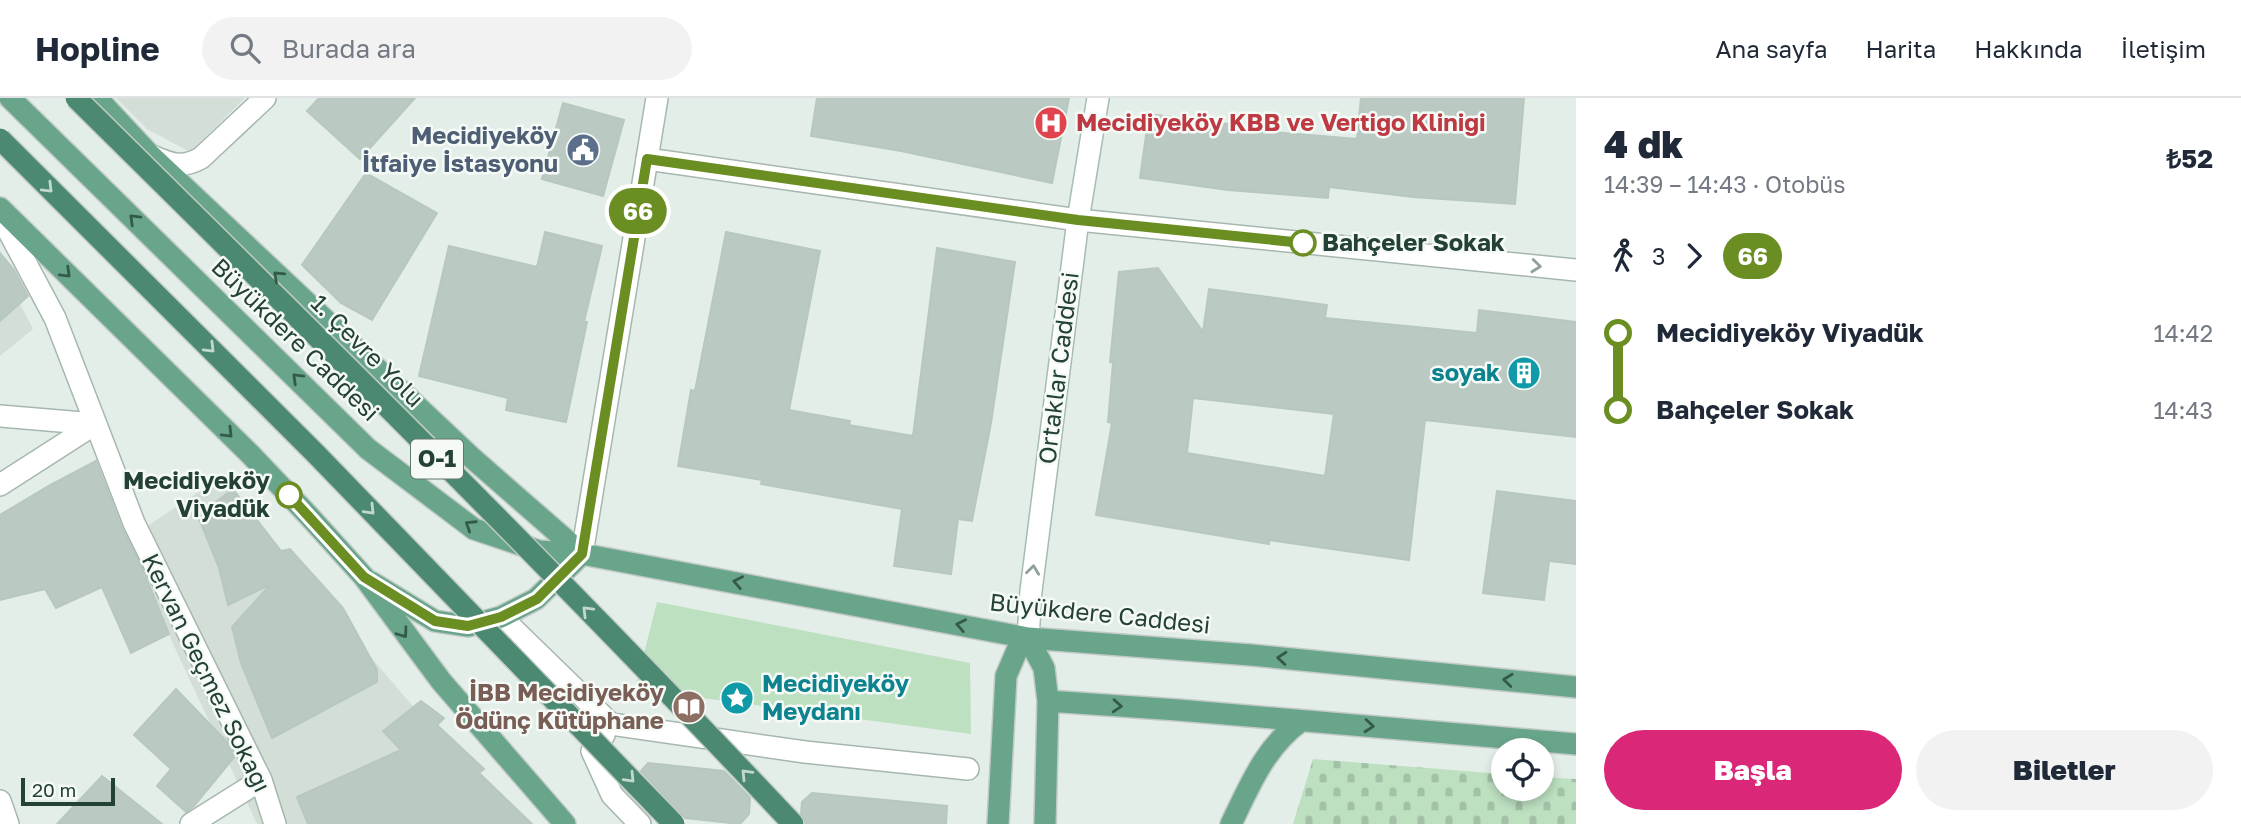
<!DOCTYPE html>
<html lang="tr">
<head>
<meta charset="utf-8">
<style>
	body { margin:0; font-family:"Golos Text",sans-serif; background:#f2f2f3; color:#1f2937; height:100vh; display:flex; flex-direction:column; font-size:26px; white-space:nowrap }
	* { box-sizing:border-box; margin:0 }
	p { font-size:23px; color:#747a83 }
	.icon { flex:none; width:38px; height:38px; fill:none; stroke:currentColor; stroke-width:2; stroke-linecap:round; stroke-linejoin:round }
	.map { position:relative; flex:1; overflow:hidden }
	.drawer { display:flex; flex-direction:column; background:#fff; width:665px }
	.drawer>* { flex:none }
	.badge { padding:0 14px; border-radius:23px; font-size:24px; line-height:46px }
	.tools { position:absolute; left:1491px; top:640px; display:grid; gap:14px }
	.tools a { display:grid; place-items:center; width:63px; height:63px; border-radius:50%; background:#fff; box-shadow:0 4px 10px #0003; font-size:35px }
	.scale { position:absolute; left:21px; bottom:18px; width:94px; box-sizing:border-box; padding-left:7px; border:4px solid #234134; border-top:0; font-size:19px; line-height:24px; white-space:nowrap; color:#234134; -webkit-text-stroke:5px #f5faf7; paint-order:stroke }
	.map>.badge { position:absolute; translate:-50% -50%; box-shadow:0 0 0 4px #fff }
	.legs { display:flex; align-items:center; gap:10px; height:77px; padding:0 28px; font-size:23px }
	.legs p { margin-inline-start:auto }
	.overview { display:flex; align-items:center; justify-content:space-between; height:119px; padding:0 28px }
	h1 { font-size:38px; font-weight:800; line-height:52px }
	.cta { display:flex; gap:14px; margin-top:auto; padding:14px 28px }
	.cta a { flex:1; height:80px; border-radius:42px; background:#db2777; color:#fff; font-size:28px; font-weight:800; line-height:80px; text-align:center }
	.cta a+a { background:#f2f2f3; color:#1f2937 }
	ul { padding:0 28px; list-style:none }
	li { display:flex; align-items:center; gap:24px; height:77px; font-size:26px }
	li i { display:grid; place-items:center; width:10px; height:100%; margin:0 9px; background:currentColor }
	li i::after { content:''; width:18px; height:18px; margin:-9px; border:5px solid; border-radius:50%; background:#fff }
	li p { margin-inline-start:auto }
	li:first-child i { background:linear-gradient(#0000 50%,currentColor 0) }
	li:last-child i { background:linear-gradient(currentColor 50%,#0000 0) }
	header { display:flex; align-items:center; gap:42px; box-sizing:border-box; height:98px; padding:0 35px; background:#fff; border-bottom:2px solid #e0e1e3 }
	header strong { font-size:33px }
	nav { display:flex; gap:38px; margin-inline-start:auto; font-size:24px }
	.search { width:490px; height:63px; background:#f2f2f3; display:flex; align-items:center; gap:18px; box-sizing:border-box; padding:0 24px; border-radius:38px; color:#747a83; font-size:26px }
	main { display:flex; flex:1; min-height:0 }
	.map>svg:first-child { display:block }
	.built { fill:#d3ded7 }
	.green { fill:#bde0c1 }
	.cemetery { fill:url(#cemetery-stones) }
	.building { fill:#bac9c1; stroke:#b7c8be; stroke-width:2; fill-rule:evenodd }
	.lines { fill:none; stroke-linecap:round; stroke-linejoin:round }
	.pedestrian-casing { stroke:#a6b7ae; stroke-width:24 }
	.minor-casing { stroke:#a6b7ae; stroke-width:24 }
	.tertiary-casing { stroke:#a6b7ae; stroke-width:24 }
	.secondary-casing { stroke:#a5bdb1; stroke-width:24 }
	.primary-casing { stroke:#c1cac6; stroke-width:24 }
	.pedestrian { stroke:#fff; stroke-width:21 }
	.minor { stroke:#fff; stroke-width:21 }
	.tertiary { stroke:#fff; stroke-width:21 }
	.secondary { stroke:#fff; stroke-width:21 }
	.primary { stroke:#68a58b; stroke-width:21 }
	.trunk-bridge-casing { stroke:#c1cac6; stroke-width:24; stroke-linecap:butt }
	.trunk-bridge { stroke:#4b8a70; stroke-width:21 }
	.oneway { stroke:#c2d8ce }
	.oneway2 { stroke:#345a4a }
	.oneway3 { stroke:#91a09a }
	.line-1-casing { stroke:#fff; stroke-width:16 }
	.line-1 { stroke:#6b8e23; stroke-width:10 }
	.stop-1-dot { fill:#fff; stroke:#6b8e23; stroke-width:3.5 }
	.labels { text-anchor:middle; stroke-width:5; stroke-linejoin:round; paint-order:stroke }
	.shield { fill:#f5faf7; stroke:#62786e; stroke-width:2 }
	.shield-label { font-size:23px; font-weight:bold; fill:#234134 }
	.health-label { font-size:24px; font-weight:bold; fill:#be3a42; stroke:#f5faf7; text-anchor:start }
	.service-label { font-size:24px; font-weight:bold; fill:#4e5e75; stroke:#f5faf7; text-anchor:end }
	.stop-label { font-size:24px; font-weight:bold; fill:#234134; stroke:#f5faf7; text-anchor:start }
	.street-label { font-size:24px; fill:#234134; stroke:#f5faf7 }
	.culture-label { font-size:24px; font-weight:bold; fill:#0d838f; stroke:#f5faf7; text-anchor:end }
	.education-label { font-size:24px; font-weight:bold; fill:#785e54; stroke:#f5faf7; text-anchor:end }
</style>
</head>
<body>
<header>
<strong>Hopline</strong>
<div class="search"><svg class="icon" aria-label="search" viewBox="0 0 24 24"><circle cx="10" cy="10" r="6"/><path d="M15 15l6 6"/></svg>Burada ara</div>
<nav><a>Ana sayfa</a><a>Harita</a><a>Hakkında</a><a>İletişim</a></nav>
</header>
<main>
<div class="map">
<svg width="1576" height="726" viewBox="0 0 1576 726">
	<defs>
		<pattern id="cemetery-stones" width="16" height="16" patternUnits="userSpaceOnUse" patternTransform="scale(1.75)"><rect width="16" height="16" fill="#bde0c1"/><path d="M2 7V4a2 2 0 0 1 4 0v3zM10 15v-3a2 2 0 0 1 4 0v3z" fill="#a2c1a6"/></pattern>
	</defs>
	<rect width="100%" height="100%" fill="#e4eee8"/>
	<path class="built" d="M116 0H245L190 54 147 31Z
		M0 168 33 231 0 258Z
		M218 381 514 726H257L125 443Z"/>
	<path class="green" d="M657 504 970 565 971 636 635 591Z"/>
	<path class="cemetery" d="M1313 661 1503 676V691H1542V679L1576 681V726H1293Z"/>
	<path class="building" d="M319 0H415L360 61 307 13Z
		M817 0H1069L1052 85 901 53 811 38Z
		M1361 0H1524L1515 106 1413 99 1329 89 1328 100 1228 92 1140 80 1149 16 1236 27V31L1357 41Z
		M563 5 624 22 603 98 542 81Z
		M366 75 437 115 372 222 341 205 302 167Z
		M545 134 602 148 584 224H587L566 324 506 312 508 300 419 278 449 148 537 169Z
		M726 134 820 153 789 312 850 323 849 327 913 338 937 150 1015 164 991 325 972 423 958 421 951 476 894 468 902 411 761 386 762 382 678 368 691 292 695 293Z
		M0 155 14 172 28 198 0 223Z
		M1158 170 1203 234 1209 191 1327 207 1325 220 1477 235 1479 212 1576 224V339L1425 322 1409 462 1269 442V446L1096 417 1112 325 1108 324 1113 265 1110 264 1119 174ZM1193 300 1334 316 1325 378 1187 355Z
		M96 363 122 430 143 472 169 536 131 555 102 489 56 510 45 491 0 502V417L50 387Z
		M233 391 281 453 290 451 343 510 377 572V584L272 640 241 565 232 529 271 486 228 507 219 470 198 418Z
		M1497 393 1576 403V466L1549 463 1544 502 1483 495Z
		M176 591 229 646 235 658 194 708 186 714 157 688 171 671 134 637Z
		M421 603 444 620 437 627 484 671 479 675 532 726H308L297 699 401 652 383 633Z
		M648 665 724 673 750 700 749 716 740 726 685 720 641 673Z
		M102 678 162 726H57Z
		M812 695 947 708 946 726H806L801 716 802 704Z"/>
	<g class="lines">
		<defs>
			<path id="pedestrian" d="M501 519 611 626 805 654 968 671
				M604 637 592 653 612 697 640 726"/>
			<path id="minor" d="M152 58C171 66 181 71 201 60L265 0
				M0 117 55 220 134 425 261 682 275 726
				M1078 122 1576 172
				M582 456 647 61
				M0 703 8 726
				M191 726 261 682"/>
			<path id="tertiary" d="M657 0 647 61 1078 122
				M0 318 95 326
				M0 387 95 326"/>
			<path id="secondary" d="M1028 540 1031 493 1078 122 1098 0"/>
			<path id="primary" d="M10 0 368 351 474 431 539 453 582 456 1028 540 1251 557 1576 589
				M97 0 150 57 471 359 582 456
				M0 110 250 356 308 417 364 479 441 583 565 726
				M371 484 435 523 468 528 501 519 536 501 582 456
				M1028 540 1044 570 1048 603 1045 726
				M1048 603 1178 612 1576 646
				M998 726 1006 578 1018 550 1028 540
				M1231 726C1250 687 1265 649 1301 623"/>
		</defs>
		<use href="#pedestrian" class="pedestrian-casing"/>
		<use href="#minor" class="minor-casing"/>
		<use href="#tertiary" class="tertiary-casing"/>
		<use href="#secondary" class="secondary-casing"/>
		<use href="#primary" class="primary-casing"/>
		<use href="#pedestrian" class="pedestrian"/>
		<use href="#minor" class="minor"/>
		<use href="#tertiary" class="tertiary"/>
		<use href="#secondary" class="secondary"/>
		<use href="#primary" class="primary"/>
		<defs>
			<path id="trunk-bridge" d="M76 0C318 239 560 478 793 726
				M0 41 316 356 674 726"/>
		</defs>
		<use href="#trunk-bridge" class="trunk-bridge-casing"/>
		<use href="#trunk-bridge" class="trunk-bridge"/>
	</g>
	<defs><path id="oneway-chevron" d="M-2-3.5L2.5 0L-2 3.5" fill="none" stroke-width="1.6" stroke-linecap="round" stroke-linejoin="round" transform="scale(1.75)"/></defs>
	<g class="oneway">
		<use href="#oneway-chevron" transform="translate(48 90) rotate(45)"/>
		<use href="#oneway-chevron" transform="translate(210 250) rotate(45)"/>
		<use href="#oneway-chevron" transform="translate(370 412) rotate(46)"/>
		<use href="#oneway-chevron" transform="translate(587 513) rotate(-135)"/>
		<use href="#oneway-chevron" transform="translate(746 676) rotate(-134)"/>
		<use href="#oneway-chevron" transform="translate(630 680) rotate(46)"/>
	</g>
	<g class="oneway2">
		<use href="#oneway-chevron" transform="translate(134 121) rotate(-136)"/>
		<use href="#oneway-chevron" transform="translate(66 175) rotate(44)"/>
		<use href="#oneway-chevron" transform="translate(278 178) rotate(-137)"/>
		<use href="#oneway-chevron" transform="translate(297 280) rotate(-136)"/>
		<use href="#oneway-chevron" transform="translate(228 335) rotate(45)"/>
		<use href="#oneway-chevron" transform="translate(470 427) rotate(-147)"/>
		<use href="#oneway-chevron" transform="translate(738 484) rotate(-169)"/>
		<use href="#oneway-chevron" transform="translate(961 527) rotate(-169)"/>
		<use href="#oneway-chevron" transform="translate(403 535) rotate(54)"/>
		<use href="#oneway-chevron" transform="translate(1282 560) rotate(-175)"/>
		<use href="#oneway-chevron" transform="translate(1508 582) rotate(-174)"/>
		<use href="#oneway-chevron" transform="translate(1117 608) rotate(4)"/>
		<use href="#oneway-chevron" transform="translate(1369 628) rotate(5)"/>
	</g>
	<g class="oneway3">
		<use href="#oneway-chevron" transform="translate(1536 168) rotate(6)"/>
		<use href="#oneway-chevron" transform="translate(1033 472) rotate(-83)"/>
	</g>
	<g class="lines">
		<defs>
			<path id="line-1" d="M289 397 364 479 435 523 468 528 501 519 537 501 582 456 647 61 1078 122 1303 145"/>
		</defs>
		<use href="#line-1" class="line-1-casing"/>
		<use href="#line-1" class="line-1"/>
	</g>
	<defs>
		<symbol id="hospital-disc" viewBox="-11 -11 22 22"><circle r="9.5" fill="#e0444e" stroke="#f5faf7"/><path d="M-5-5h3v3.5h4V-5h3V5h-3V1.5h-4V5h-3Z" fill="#fff"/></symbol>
		<symbol id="civic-disc" viewBox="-11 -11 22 22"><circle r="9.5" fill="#5c6f8a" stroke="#f5faf7"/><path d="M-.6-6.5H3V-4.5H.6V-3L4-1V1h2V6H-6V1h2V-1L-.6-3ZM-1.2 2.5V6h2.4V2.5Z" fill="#fff"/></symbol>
		<symbol id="building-disc" viewBox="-11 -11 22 22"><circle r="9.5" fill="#0f9aa8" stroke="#f5faf7"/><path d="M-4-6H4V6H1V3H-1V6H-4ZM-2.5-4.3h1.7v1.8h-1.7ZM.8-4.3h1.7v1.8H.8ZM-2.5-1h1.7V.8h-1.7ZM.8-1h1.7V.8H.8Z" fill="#fff"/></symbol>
		<symbol id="sight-disc" viewBox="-11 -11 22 22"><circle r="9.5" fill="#0f9aa8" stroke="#f5faf7"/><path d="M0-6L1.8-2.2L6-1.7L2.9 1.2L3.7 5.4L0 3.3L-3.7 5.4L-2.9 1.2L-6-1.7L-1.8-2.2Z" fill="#fff"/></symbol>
		<symbol id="library-disc" viewBox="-11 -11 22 22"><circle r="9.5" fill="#8d6e63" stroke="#f5faf7"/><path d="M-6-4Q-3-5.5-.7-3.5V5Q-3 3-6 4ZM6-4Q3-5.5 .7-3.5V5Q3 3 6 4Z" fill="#fff"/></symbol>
	</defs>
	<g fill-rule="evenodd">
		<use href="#hospital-disc" x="1032" y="6" width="38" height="38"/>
		<use href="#civic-disc" x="564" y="33" width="38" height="38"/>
		<use href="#building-disc" x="1505" y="256" width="38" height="38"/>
		<use href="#sight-disc" x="718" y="581" width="38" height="38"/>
		<use href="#library-disc" x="670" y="590" width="38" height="38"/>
	</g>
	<g class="stop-1-dot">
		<circle cx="1303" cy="145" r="12"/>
		<circle cx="289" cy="397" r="12"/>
	</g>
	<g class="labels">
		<rect class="shield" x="411" y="341.5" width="52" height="39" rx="5"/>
		<g class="shield-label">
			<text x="437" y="369">O-1</text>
		</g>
		<g class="health-label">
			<text x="1076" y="33">Mecidiyeköy KBB ve Vertigo Kliniği</text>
		</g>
		<g class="service-label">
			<text x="558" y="46">Mecidiyeköy<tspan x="558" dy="28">İtfaiye İstasyonu</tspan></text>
		</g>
		<g class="stop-label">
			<text x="1322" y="153">Bahçeler Sokak</text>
			<text x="270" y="391" text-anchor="end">Mecidiyeköy<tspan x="270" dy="28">Viyadük</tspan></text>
		</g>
		<g class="street-label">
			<text transform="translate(295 242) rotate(44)" y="8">Büyükdere Caddesi</text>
			<text transform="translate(367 253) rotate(45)" y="8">1. Çevre Yolu</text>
			<text transform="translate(1059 270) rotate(-83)" y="8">Ortaklar Caddesi</text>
			<text transform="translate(1100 516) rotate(6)" y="8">Büyükdere Caddesi</text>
			<text transform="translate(206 575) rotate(64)" y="8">Kervan Geçmez Sokağı</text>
		</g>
		<g class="culture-label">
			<text x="1500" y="283">soyak</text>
			<text x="762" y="594" text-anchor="start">Mecidiyeköy<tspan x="762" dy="28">Meydanı</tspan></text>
		</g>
		<g class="education-label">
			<text x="664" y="603">İBB Mecidiyeköy<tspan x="664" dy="28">Ödünç Kütüphane</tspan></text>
		</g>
	</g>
</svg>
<div class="tools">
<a><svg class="icon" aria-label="locate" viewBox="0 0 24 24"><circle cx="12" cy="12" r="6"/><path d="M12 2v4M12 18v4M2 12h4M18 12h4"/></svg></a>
</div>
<div class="scale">20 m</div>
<b class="badge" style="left:638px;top:113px;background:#6b8e23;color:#fff">66</b>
</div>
<section class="drawer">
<div class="overview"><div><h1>4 dk</h1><p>14:39 – 14:43 · Otobüs</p></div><b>₺52</b></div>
<div class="legs"><svg class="icon" aria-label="walk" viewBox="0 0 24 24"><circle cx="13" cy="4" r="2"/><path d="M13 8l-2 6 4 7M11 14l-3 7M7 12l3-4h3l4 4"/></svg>3<svg class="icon" aria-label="forward" viewBox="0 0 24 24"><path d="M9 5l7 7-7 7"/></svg><b class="badge" style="background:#6b8e23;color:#fff">66</b></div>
<ul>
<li><i style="color:#6b8e23"></i><b>Mecidiyeköy Viyadük</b><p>14:42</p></li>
<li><i style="color:#6b8e23"></i><b>Bahçeler Sokak</b><p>14:43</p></li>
</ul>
<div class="cta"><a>Başla</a><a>Biletler</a></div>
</section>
</main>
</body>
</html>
